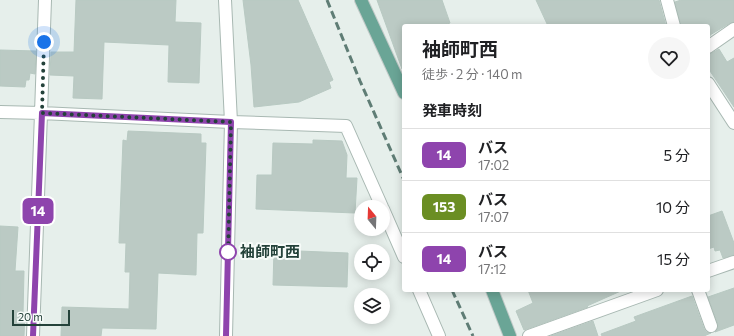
<!DOCTYPE html>
<html lang="ja">
<head>
<meta charset="utf-8">
<style>
	body { margin:0; font-family:Commissioner,"Noto Sans JP",sans-serif; background:#f6f6f6; color:#202124; height:100vh; display:flex; flex-direction:column; font-size:15px; white-space:nowrap }
	* { box-sizing:border-box; margin:0 }
	p { font-size:13px; color:#757577 }
	.icon { flex:none; width:22px; height:22px; fill:none; stroke:currentColor; stroke-width:2; stroke-linecap:round; stroke-linejoin:round }
	.map { position:relative; flex:1; overflow:hidden }
	.side { position:absolute; left:402px; top:24px; width:308px; height:268px; display:flex; flex-direction:column; background:#fff; border-radius:4px; box-shadow:0 2px 10px #0003 }
	.side>* { flex:none }
	.badge { padding:0 8px; border-radius:6px; font-size:14px; line-height:26px }
	.needle { width:26px; rotate:341deg }
	.fabs { position:absolute; left:354px; top:200px; display:grid; gap:8px }
	.fabs a { display:grid; place-items:center; width:36px; height:36px; border-radius:50%; background:#fff; box-shadow:0 2px 10px #0003; font-size:20px }
	.scale { position:absolute; left:12px; bottom:10px; width:58px; box-sizing:border-box; padding-left:4px; border:2px solid #24423a; border-top:0; font-size:11px; line-height:14px; white-space:nowrap; color:#24423a; -webkit-text-stroke:3px #f7fbf9; paint-order:stroke }
	.you { position:absolute; width:20px; height:20px; margin:-10px; border:3px solid #fff; border-radius:50%; background:#1a73e8; box-shadow:0 0 0 6px #1a73e833 }
	.map>.badge { position:absolute; translate:-50% -50%; box-shadow:0 0 0 2px #fff }
	h2 { padding:0 20px; font-size:15px; line-height:36px }
	.round { display:grid; place-items:center; flex:none; width:42px; height:42px; border-radius:21px; background:#f6f6f6 }
	.summary { display:flex; align-items:center; justify-content:space-between; height:68px; padding:0 20px }
	h1 { font-size:19px; font-weight:700; line-height:30px }
	ul { padding:0; list-style:none }
	li { display:flex; align-items:center; gap:12px; height:52px; padding:0 20px; border-top:1px solid #e0e0e0 }
	li div { flex:1 }
	li b { display:block; font-size:15px }
	li em { font-style:normal }
	li .badge { min-width:44px; font-weight:700; text-align:center }
	.map>svg:first-child { display:block }
	.building { fill:#bbcac4; stroke:#b8c9c2 }
	.lines { fill:none; stroke-linecap:round; stroke-linejoin:round }
	.minor-casing { stroke:#a8b8b2; stroke-width:14 }
	.major-casing { stroke:#c2cac8; stroke-width:14 }
	.minor { stroke:#fff; stroke-width:12 }
	.major { stroke:#6aa596; stroke-width:12 }
	.rail { stroke:#5f7d75; stroke-width:3; stroke-dasharray:8 4; stroke-linecap:butt }
	.line-casing { stroke:#fff; stroke-width:9 }
	.line { stroke:#8e44ad; stroke-width:6 }
	.walk { stroke:#24423a; stroke-width:4; stroke-dasharray:0 7.2 }
	.stop-dot { fill:#fff; stroke:#8e44ad; stroke-width:2 }
	.labels { text-anchor:middle; stroke-width:4; stroke-linejoin:round; paint-order:stroke }
	.stop-label { font-size:15px; font-weight:bold; fill:#24423a; stroke:#f7fbf9; text-anchor:start }
</style>
</head>
<body>
<div class="map">
<svg width="734" height="336" viewBox="0 0 734 336">
	<rect width="100%" height="100%" fill="#e6efeb"/>
	<path class="building" d="M76 0H176L175 22 201 23 199 83 168 82 169 45 104 42 102 99 73 98 74 76 50 75 51 52H74Z
		M243 0H298L333 80 329 82 331 88 299 102 254 107 251 65Z
		M377 0H442L450 23 441 26H404V69H402Z
		M536 0H659L666 26H548Z
		M681 0H734V22L730 23 710 35V36L708 38V26H681L675 2Z
		M719 49 727 62 734 58V107L708 68V54L712 53Z
		M0 50 36 51 35 74 30 73 29 80H26L25 87 0 86Z
		M128 131 201 134V143H206L203 233H197L196 275 158 273 156 329 102 328 101 336H61L62 307 129 309 130 272H125L126 243H119L123 140 127 141Z
		M313 140 342 141 347 155 346 178H357L355 213 256 209 257 175H272L273 143 313 144Z
		M722 211 734 243V255L723 258 720 250 715 251 714 247 708 249V216Z
		M0 226 18 227 15 271H24L23 314H25L24 336H0Z
		M274 250 348 253 347 287 273 285Z
		M734 288V325L715 332 718 328V324L708 297Z
		M528 290H623L587 306 588 307 524 330 516 311 533 303Z
		M692 296 704 329 706 332 711 333 704 336H602L601 334 636 321 634 317Z
		M593 321 598 336H551Z"/>
	<g class="lines">
		<defs>
			<path id="minor" d="M225 0 231 122 226 336
				M667 0 674 26
				M708 47 734 29
				M708 83 734 123
				M0 112 41 113 231 122 346 126 382 207
				M383 209 404 257
				M708 271 734 262
				M419 290 439 336
				M698 290 711 326
				M33 336 41 113 45 0
				M529 336 657 290"/>
			<path id="major" d="M361 0 404 93
				M492 290 510 336"/>
		</defs>
		<use href="#minor" class="minor-casing"/>
		<use href="#major" class="major-casing"/>
		<use href="#minor" class="minor"/>
		<use href="#major" class="major"/>
		<path class="rail" d="M327 0 360 81 404 180
			M452 290 473 336"/>
	</g>
	<g class="lines">
		<defs>
			<path id="line" d="M33 336 42 113 231 122 226 336"/>
		</defs>
		<use href="#line" class="line-casing"/>
		<use href="#line" class="line"/>
		<path class="walk" d="M44 42 42 113 231 122 228 260V252"/>
	</g>
	<circle class="stop-dot" cx="228" cy="252" r="8"/>
	<g class="labels">
		<g class="stop-label">
			<text x="240" y="257">袖師町西</text>
		</g>
	</g>
</svg>
<div class="fabs">
<a><svg class="needle" viewBox="-14 -14 28 28"><path d="M0-13l5 13h-10z" fill="#e53935"/><path d="M0 13l5-13h-10z" fill="#757577"/></svg></a>
<a><svg class="icon" aria-label="locate" viewBox="0 0 24 24"><circle cx="12" cy="12" r="6"/><path d="M12 2v4M12 18v4M2 12h4M18 12h4"/></svg></a>
<a><svg class="icon" aria-label="layers" viewBox="0 0 24 24"><path d="M12 4l9 5-9 5-9-5zM3 14l9 5 9-5"/></svg></a>
</div>
<div class="scale">20 m</div>
<div class="you" style="left:44px;top:42px"></div>
<b class="badge" style="left:38px;top:211px;background:#8e44ad;color:#fff">14</b>
<section class="side">
<div class="summary"><div><h1>袖師町西</h1><p>徒歩 · 2 分 · 140 m</p></div><a class="round"><svg class="icon" aria-label="heart" viewBox="0 0 24 24"><path d="M12 20l-8-8c-3-5 5-10 8-4 3-6 11-1 8 4z"/></svg></a></div>
<h2>発車時刻</h2>
<ul>
<li><span class="badge" style="background:#8e44ad;color:#fff">14</span><div><b>バス</b><p>17:02</p></div><em>5 分</em></li>
<li><span class="badge" style="background:#6b8e23;color:#fff">153</span><div><b>バス</b><p>17:07</p></div><em>10 分</em></li>
<li><span class="badge" style="background:#8e44ad;color:#fff">14</span><div><b>バス</b><p>17:12</p></div><em>15 分</em></li>
</ul>
</section>
</div>
</body>
</html>
